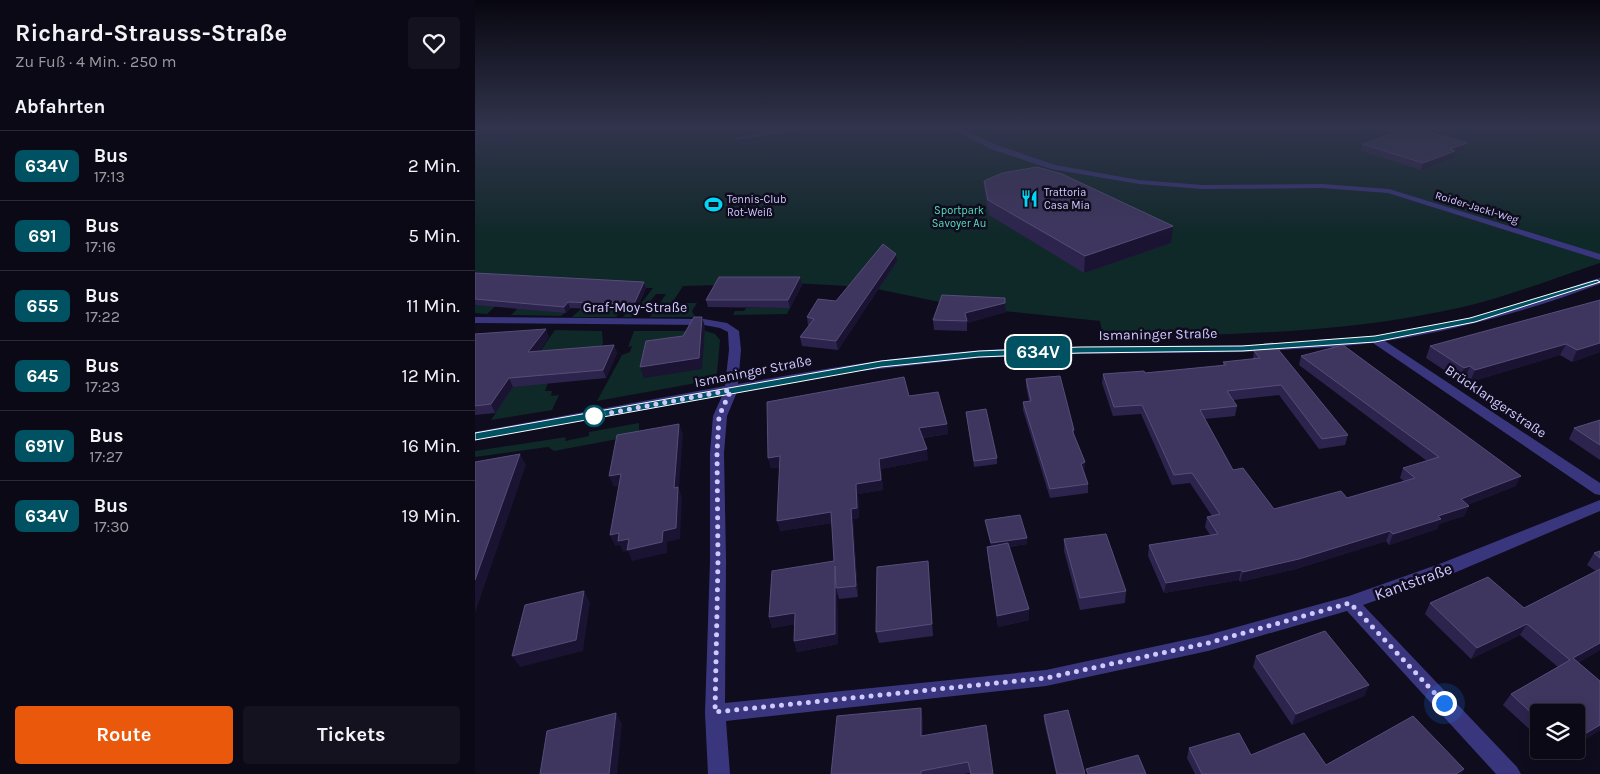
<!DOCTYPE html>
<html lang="de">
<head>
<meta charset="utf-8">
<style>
	body { margin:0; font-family:Karla,sans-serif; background:#14121f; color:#f1f3f6; height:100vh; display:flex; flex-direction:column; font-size:19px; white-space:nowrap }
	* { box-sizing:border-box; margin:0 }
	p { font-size:16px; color:#9a9aa1 }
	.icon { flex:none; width:28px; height:28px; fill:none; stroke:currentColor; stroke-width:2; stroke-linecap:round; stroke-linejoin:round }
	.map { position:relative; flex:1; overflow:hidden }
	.sheet { display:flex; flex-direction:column; background:#0b0916; width:475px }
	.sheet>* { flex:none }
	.badge { padding:0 10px; border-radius:8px; font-size:18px; line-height:32px }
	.fabs { position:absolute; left:1055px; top:704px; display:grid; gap:10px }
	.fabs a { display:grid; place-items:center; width:55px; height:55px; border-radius:5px; background:#0b0916; box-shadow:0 2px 12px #0003,0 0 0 1px #2b2a35; font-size:25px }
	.you { position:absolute; width:25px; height:25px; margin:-12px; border:4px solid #fff; border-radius:50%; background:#1a73e8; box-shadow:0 0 0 8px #1a73e833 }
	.map>.badge { position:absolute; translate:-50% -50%; box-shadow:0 0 0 2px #fff }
	h2 { padding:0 15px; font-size:19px; line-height:45px }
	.round { display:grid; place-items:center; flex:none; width:52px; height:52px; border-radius:5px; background:#14121f }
	.head { display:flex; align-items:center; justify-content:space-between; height:85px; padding:0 15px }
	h1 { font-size:24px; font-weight:700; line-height:38px }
	.action { display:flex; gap:10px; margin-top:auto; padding:10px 15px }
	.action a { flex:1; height:58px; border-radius:5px; background:#ea580c; color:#fff; font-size:20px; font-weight:700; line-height:58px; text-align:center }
	.action a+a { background:#14121f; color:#f1f3f6 }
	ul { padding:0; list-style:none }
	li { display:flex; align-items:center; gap:15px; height:70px; padding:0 15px; border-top:1px solid #2b2a35 }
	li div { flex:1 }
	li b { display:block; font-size:19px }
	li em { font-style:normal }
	li .badge { min-width:55px; font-weight:700; text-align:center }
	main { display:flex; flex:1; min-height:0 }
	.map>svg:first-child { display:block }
	.green { fill:#0f2828 }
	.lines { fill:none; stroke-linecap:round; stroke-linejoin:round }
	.minor { fill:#3a367e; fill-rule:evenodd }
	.wall { fill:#2d244d }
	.shaded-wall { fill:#1a1332 }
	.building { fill:#3f3660; stroke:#564d79 }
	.line { fill:#005262; stroke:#fff }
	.walk { stroke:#d0c9ff; stroke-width:5; stroke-dasharray:0 9 }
	.stop-dot { fill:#fff; stroke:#005262; stroke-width:2.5 }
	.labels { text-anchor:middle; stroke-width:5; stroke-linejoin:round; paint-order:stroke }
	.far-poi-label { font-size:11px; fill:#d0c9ff; stroke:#0f0c1e; text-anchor:start }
	.far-street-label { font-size:11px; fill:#d0c9ff; stroke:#0f0c1e }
	.far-park-label { font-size:11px; fill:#55dfbf; stroke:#0f0c1e }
	.street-label { font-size:14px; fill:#d0c9ff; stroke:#0f0c1e }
	.near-street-label { font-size:16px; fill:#d0c9ff; stroke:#0f0c1e }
</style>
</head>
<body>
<main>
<section class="sheet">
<div class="head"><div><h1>Richard-Strauss-Straße</h1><p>Zu Fuß · 4 Min. · 250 m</p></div><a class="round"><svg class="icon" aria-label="heart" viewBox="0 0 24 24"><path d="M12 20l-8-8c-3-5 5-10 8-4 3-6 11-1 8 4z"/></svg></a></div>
<h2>Abfahrten</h2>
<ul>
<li><span class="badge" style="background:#005262;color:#fff">634V</span><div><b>Bus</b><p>17:13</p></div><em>2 Min.</em></li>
<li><span class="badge" style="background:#005262;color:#fff">691</span><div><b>Bus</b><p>17:16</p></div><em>5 Min.</em></li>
<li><span class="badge" style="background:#005262;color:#fff">655</span><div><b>Bus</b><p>17:22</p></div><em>11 Min.</em></li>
<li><span class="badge" style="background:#005262;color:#fff">645</span><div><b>Bus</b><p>17:23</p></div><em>12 Min.</em></li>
<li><span class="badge" style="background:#005262;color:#fff">691V</span><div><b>Bus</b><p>17:27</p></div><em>16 Min.</em></li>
<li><span class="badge" style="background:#005262;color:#fff">634V</span><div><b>Bus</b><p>17:30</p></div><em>19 Min.</em></li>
</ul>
<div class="action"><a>Route</a><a>Tickets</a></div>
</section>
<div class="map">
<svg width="1125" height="774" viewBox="0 0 1125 774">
	<rect width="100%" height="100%" fill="#0f0c1e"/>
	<path class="green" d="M0 128H1110L1125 132V263C1080 278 1035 296 988 307 870 334 749 335 628 337L625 321 489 307 392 287 276 281 245 285 208 286 197 303H222L217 311 220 317H175L191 294H181L170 308H163L156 317H148L157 305H165L178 288H138L150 305 141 317H97L117 299 124 286 86 316 36 315 45 306 26 301 12 314 0 313Z
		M271 308H315L312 314 258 315 260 311H269Z
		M80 330 127 331 128 343 121 355 55 351 66 350Z
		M159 331H231L240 334 245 340 242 373 239 377 227 382 122 401 147 355 155 352 157 346 153 347Z
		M73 383 70 391H77L76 396 84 395 77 410 16 420 28 401 27 387Z
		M164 423V435L79 451 73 447 0 457V451L91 437 90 441 114 436V432Z"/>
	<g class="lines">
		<path class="minor" d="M315 128H336L262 140 259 138Z
			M475 128H485L522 145 580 165 664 180 727 185 847 184 914 189 1125 254V260L913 193 847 188 727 189 664 184 576 169 516 149Z
			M1125 278V284C1055 310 984 330 910 341L1125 483V495L1120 494 898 343 858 347 769 352 592 354 503 358 377 372 262 392 252 416 249 453 251 561 250 703 571 670 733 635 874 596 967 563 1125 500V511L979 573 888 605 1042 767 1046 774H1021L872 611 733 651 571 686 251 721 255 774H233L230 713 235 561V453L238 416 248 394 0 440V432L250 386 254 350 253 332 245 328 229 325 0 323V317L229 319 252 323 264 331 266 350 263 384C358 367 453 351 550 348 664 344 778 351 892 337 947 329 1001 318 1054 302 1078 295 1101 284 1125 278Z"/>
	</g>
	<path class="wall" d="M992 143 989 150 980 153 978 158 946 170 886 151 887 144Z
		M509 181 696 243 609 273 514 215 510 196Z
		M421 254 422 261 363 350 327 346 325 337 334 326 333 325 332 317 361 301Z
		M0 273 169 282 171 288 161 311 95 308 91 313 0 305Z
		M325 277 327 285 315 308 233 307 231 300Z
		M1125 300V352L1097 362 1085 355 995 382 990 378 984 380 951 358 955 346Z
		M530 303 531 312 492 323V331L459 330 458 320Z
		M0 334 74 337 64 351 139 345 142 353 131 378 38 387 20 413 0 415Z
		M779 351 873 435 870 445 844 449 804 395 758 400 762 406 760 416 730 419 758 470 799 509 872 498 929 481 925 478 928 468 952 461 824 365 826 356 1041 486 992 505 994 506 989 516 964 524 962 529 914 545 911 541 821 569 765 582 764 580 689 593 673 556 674 545 735 535 730 527 732 517 737 516 715 483 697 485 666 414 638 416 627 383 628 374 670 373 748 366V362L778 359Z
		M551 379 599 430V435L610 462 609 471 613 484V493L575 498 548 410V402L554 401 551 386Z
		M434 396 472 424 473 434 448 438 453 460 406 469 408 490 383 494 384 518 378 519 383 597 364 599 362 592 363 644 322 652 319 641 320 624 297 628 294 617 359 561 357 523 305 531V467L296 468 293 458Z
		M491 412 522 458V464L499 467Z
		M1125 420V460L1094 439 1099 428Z
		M510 520 552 544 534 547 554 620 523 627 513 558 512 547 516 546 511 526Z
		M589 539 651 591 650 603 605 610 589 551Z
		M1125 551V650L1103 663 1125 730 1101 745V712H1064V738L1028 705 1036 694 1083 667 1045 635 996 659 950 614 955 603 1049 608 1121 571 1112 565 1119 553Z
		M453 561 458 636 404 643 401 632Z
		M781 656 894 685 889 696 817 725 778 667Z
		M569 715 610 774H581L569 721Z
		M448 719V736L518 774H495L494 773 489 774H356Z
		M714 748 851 765 989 769 986 774H720L712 758Z
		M1076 750H1094L1083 757Z"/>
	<path class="shaded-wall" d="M992 143 989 150 980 153 978 158 946 170 948 163 975 149Z
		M698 226 696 243 609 273 610 256Z
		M421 254 422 261 363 350 361 341Z
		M325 277 327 285 315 308 313 300Z
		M169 282 171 288 161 311 159 304Z
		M93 302 95 308 91 313 89 307Z
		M530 303 531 312 492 323 490 313Z
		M227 317 230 327 227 369 169 378 165 367 224 358Z
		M71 329 74 337 57 360 53 352Z
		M1125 343V352L1097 362 1102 350Z
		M1091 344 1085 355 995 382 1000 370Z
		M139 345 142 353 131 378 128 370Z
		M995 366 990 378 984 380 989 368Z
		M34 378 38 387 20 413 16 404Z
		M204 424 208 434 204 488 207 498 205 539 192 542V553L157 561 153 551 148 552 145 545 140 546 135 535 144 533 188 531 199 488Z
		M472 424 473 434 445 438 444 428Z
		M452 449 453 460 406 469 408 490 383 494 384 518 378 519 383 597 381 586 376 509 381 484 404 459Z
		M45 454 51 465 0 613V580Z
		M305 456 308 466 296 468 293 458Z
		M610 462 609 471 606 472V464Z
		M146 474 150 484 139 487 134 476Z
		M1046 476 1041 486 981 509 986 499Z
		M994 506 989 516 964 524 962 529 914 545 918 534 963 516Z
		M356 512 358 523 305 531 302 521Z
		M915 531 911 541 821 569 765 582 768 572Z
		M552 538V544L516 549V543Z
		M360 566 362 592 363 644 322 652 319 641Z
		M766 570 764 580 689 593 691 583Z
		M109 591 115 603 108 651 45 667 37 656Z
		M554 609V620L523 627 522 616Z
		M320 613 323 624 297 628 294 617Z
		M1052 624 1045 635 996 659 1002 648Z
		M1125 643V650L1091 670 1098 658Z
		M894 685 889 696 817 725 821 714Z
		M446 708 448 719V747L446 736Z
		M141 713 147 724 142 774H134Z
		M1125 725V730L1101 745V739Z
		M1088 750H1094L1083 757Z
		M989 769 986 774H981Z"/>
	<path class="building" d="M933 128H940L992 143 975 149 980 151 948 163 887 144Z
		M562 167 587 174 698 226 610 256 513 200 509 181 527 173Z
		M408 244 421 254 361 341 325 337 339 319 332 317 343 299 361 301Z
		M0 273 169 282 159 304 93 302 89 307 0 299Z
		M244 277H325L313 300H231Z
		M467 295 530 298V303L490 313 492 321 458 320Z
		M1125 300V343L1102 350 1091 344 1000 370 995 366 989 368 955 346Z
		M219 317H227L224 358 165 367 171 341 208 336Z
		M71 329 53 352 139 345 128 370 34 378 16 404 0 406V334Z
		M798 343 873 435 847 439 806 385 752 391 762 406 725 410 758 470 768 468 799 509 866 491 872 498 940 478 928 468 964 457 826 356 868 345 1046 476 986 499 994 506 963 516 966 519 918 534 915 531 824 559 768 572 766 570 691 583 674 545 743 534 732 517 745 514 717 473 699 475 667 405 639 407 628 374 669 371 670 373 751 365 748 362 785 358 779 351 789 344Z
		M585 376 599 430H597L610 462 606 464 613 484 575 489 548 402 556 401 551 379Z
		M429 377 434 396 463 392 472 424 444 428 452 449 404 459 406 480 381 484 382 508 376 509 381 586 361 588 360 566V634L319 641 320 613 294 617 297 571 359 561 356 512 302 521 305 456 293 458 292 402Z
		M511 409 522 458 499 461 491 412Z
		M1125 420V445L1099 428Z
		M204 424 199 488 203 487 201 528 188 531 187 542 152 550 154 539 143 541 144 533 135 535 146 474 134 476 142 435Z
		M45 454 0 580V462Z
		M545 515 552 538 516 543 510 520Z
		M631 534 651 591 605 598 589 539Z
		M533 543 554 609 522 616 512 547Z
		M1125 551V558L1119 553Z
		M453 561 457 624 401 632 402 567Z
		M1125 569V643L1098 658 1125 681V725L1101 739V712H1064V720L1036 694 1095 660 1052 624 1002 648 955 603 1013 577 1049 608Z
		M109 591 101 640 37 656 50 605Z
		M850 631 894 685 821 714 781 656Z
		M446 708V736L511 725 518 774H496L493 762 446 771V774H356L362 716Z
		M593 710 610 774H582L569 715Z
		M141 713 134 774H65L72 731Z
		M938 716 989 769 981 774H727L714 748 764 733 776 755 829 733 851 765Z
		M663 755 671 774H613L611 769Z"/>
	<linearGradient id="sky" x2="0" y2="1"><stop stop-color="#080710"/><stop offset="0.54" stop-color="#31344c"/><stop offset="1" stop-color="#31344c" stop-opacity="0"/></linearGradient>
	<rect width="1125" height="237" fill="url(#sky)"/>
	<path class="line" d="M1122 280 1125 282 1000 322 900 342 767 351 605 353 504 357 406 367 0 440V433L406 361 504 351 605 347 767 346 900 336 995 318Z"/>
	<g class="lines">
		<path class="walk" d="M119 416 256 390 244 416 242 453 243 560 240 712 571 678 733 643 875 603 969 703"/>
	</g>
	<defs>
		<symbol id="restaurant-bare" viewBox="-9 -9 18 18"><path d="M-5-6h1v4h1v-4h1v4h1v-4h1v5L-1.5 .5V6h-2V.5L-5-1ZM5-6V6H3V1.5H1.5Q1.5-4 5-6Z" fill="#00d7f4" stroke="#0f0c1e" stroke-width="2.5" paint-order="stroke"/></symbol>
		<symbol id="stadium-bare" viewBox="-9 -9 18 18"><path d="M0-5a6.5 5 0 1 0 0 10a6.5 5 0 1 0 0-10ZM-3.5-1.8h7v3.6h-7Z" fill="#00d7f4" stroke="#0f0c1e" stroke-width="2.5" paint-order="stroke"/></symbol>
	</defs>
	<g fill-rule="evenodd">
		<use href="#restaurant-bare" x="542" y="186" width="25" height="25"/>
		<use href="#stadium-bare" x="226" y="192" width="25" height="25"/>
	</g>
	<circle class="stop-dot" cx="119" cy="416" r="10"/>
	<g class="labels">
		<g class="far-poi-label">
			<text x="569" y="196">Trattoria<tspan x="569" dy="13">Casa Mia</tspan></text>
			<text x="252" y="203">Tennis-Club<tspan x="252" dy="13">Rot-Weiß</tspan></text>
		</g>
		<g class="far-street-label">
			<text transform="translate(1002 207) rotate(17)" y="4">Roider-Jackl-Weg</text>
		</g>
		<g class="far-park-label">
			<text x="484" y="214">Sportpark<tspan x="484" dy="13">Savoyer Au</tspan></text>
		</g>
		<g class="street-label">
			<text x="160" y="312">Graf-Moy-Straße</text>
			<text transform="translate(683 334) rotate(-1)" y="5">Ismaninger Straße</text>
			<text transform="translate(278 371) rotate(-11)" y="5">Ismaninger Straße</text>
			<text transform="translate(1021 401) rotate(34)" y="5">Brücklangerstraße</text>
		</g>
		<g class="near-street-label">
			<text transform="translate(938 581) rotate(-20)" y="6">Kantstraße</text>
		</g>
	</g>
</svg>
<div class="fabs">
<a><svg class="icon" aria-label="layers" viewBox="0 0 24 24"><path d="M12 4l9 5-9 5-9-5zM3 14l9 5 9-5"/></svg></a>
</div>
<div class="you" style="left:969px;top:703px"></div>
<b class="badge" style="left:563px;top:352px;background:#005262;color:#fff">634V</b>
</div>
</main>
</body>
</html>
